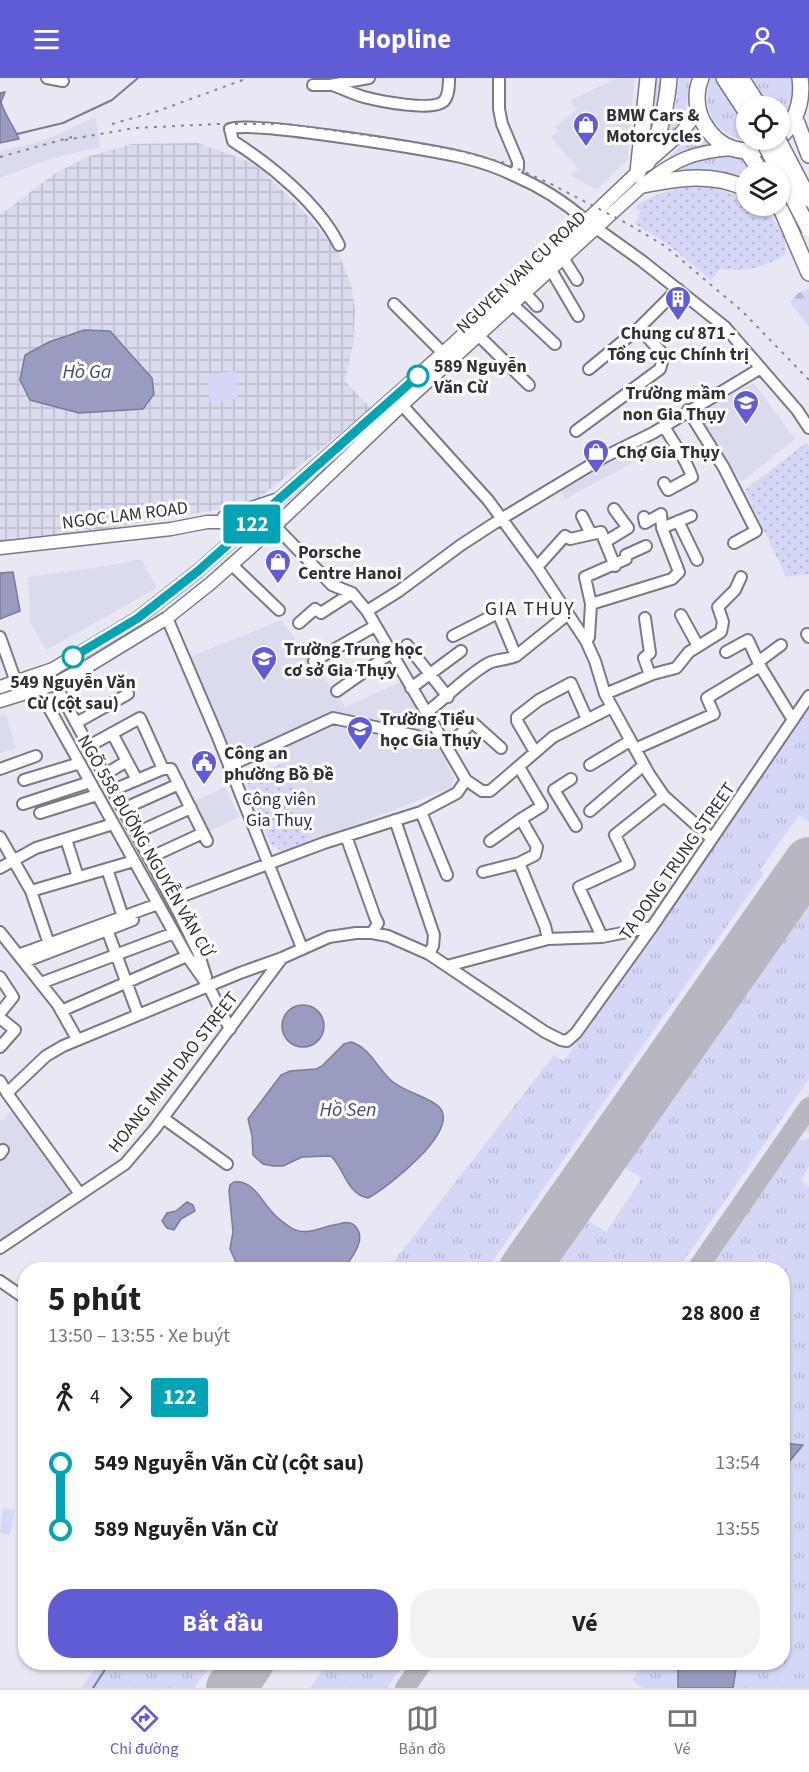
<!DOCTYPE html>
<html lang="vi">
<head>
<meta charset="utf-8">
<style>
	body { margin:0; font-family:"Source Sans 3",sans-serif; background:#f2f2f2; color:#202124; height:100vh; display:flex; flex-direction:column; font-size:22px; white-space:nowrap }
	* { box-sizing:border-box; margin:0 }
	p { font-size:20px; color:#757577 }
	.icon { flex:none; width:33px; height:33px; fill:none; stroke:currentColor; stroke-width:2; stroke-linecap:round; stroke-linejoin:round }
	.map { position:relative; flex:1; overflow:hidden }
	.drawer { position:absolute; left:18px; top:1184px; width:772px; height:408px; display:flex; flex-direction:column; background:#fff; border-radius:24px; box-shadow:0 2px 4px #0004 }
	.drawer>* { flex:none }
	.badge { padding:0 12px; border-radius:4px; font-size:21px; line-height:39px }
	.tools { position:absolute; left:736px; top:18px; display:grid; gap:12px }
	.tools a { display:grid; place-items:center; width:54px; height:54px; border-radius:50%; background:#fff; box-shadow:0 2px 4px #0004; font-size:30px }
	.map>.badge { position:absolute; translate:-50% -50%; box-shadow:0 0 0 3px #fff }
	.legs { display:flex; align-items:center; gap:9px; height:66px; padding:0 30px; font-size:20px }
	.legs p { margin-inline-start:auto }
	.summary { display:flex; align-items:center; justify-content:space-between; height:102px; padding:0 30px }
	h1 { font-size:33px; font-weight:700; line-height:45px }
	.primary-button { display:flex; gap:12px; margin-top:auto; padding:12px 30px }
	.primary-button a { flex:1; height:69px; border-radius:24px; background:#605cd5; color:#fff; font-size:24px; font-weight:700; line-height:69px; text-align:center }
	.primary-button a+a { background:#f2f2f2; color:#202124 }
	ul { padding:0 30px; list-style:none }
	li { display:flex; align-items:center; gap:21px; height:66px; font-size:22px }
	li i { display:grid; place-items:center; width:9px; height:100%; margin:0 8px; background:currentColor }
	li i::after { content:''; width:15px; height:15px; margin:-8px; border:4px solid; border-radius:50%; background:#fff }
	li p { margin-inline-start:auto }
	li:first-child i { background:linear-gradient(#0000 50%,currentColor 0) }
	li:last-child i { background:linear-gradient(currentColor 50%,#0000 0) }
	header { display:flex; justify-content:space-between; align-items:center; height:78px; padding:0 30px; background:#605cd5; color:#fff; font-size:27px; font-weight:700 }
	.dock { display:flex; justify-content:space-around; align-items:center; height:84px; border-top:2px solid #e0e0e0; background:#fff; font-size:16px; color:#757577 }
	.dock a { display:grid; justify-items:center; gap:3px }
	.dock .current { color:#605cd5 }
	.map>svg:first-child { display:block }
	.built { fill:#dadcee }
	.industrial { fill:url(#industrial-grid) }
	.grass { fill:url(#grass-tufts) }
	.forest { fill:url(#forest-firs) }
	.park { fill:url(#park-dots) }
	.pitch { fill:#d4d7f5 }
	.water { fill:#999cc0; stroke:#7a7c96; stroke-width:1.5 }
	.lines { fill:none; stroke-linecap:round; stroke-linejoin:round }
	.stream { stroke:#7a7c96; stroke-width:2 }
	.taxiway { stroke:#b6b7c1; stroke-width:20 }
	.runway { stroke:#b6b7c1; stroke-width:50 }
	.minor-casing { stroke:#797a84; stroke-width:14 }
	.major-casing { stroke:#797a84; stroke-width:15 }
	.highway-casing { stroke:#797a84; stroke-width:18 }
	.minor { stroke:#fff; stroke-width:10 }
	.major { stroke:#fff; stroke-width:12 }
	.highway { stroke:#fff; stroke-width:15 }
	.rail { stroke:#85868e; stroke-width:2; stroke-dasharray:3 6; stroke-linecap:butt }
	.highway-bridge-casing { stroke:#797a84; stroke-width:18; stroke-linecap:butt }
	.highway-bridge { stroke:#fff; stroke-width:15 }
	.line-1-casing { stroke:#fff; stroke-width:14 }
	.line-1 { stroke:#00a4b4; stroke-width:9 }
	.stop-1-dot { fill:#fff; stroke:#00a4b4; stroke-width:3 }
	.labels { text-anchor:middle; stroke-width:6; stroke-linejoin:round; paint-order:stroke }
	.poi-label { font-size:18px; font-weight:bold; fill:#303135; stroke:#fff; text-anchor:start }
	.street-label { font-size:18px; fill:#303135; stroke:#fff }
	.stop-label { font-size:18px; font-weight:bold; fill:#303135; stroke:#fff; text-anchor:start }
	.park-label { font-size:18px; fill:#262655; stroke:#fff }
	.water-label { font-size:20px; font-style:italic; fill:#434678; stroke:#fff }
	.neighbourhood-label { font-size:20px; letter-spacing:1.5px; fill:#303135; stroke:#fff }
</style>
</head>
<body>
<header><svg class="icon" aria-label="menu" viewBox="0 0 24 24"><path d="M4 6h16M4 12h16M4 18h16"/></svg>Hopline<svg class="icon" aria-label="person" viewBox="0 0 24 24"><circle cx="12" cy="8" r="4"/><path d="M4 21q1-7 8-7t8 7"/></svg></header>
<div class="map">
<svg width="809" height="1610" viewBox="0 0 809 1610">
	<defs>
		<pattern id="industrial-grid" width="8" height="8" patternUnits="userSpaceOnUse" patternTransform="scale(1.5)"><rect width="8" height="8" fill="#dadcee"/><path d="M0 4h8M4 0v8" fill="none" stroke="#bbbdcd"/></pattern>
		<pattern id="grass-tufts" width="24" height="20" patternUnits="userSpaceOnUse" patternTransform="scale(1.5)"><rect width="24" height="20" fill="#d4d7f5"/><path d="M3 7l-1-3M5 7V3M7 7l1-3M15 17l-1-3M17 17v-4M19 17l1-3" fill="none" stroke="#b6b9d3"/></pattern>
		<pattern id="forest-firs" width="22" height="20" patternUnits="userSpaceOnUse" patternTransform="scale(1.5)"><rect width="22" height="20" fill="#d4d7f5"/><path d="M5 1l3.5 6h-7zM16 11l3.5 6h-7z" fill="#b6b9d3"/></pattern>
		<pattern id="park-dots" width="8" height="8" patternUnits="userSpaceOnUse" patternTransform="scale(1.5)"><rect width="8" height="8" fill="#d4d7f5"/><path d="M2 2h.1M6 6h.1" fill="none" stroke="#b6b9d3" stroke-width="1.8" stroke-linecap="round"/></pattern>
	</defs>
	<rect width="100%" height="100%" fill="#e7e8f4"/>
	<path class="built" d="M618 0H634L628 81 597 112 571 98 578 91 551 59 558 53 555 49 577 31 570 22Z
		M96 39 100 69 50 81 0 100V73L32 66 54 58Z
		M754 305 795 361 741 404 698 335Z
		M628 371 634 384 565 421 560 409Z
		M141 481 157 510 46 572 30 544 28 499 107 488Z
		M281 542 346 629 405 602 454 700 450 710 313 763 274 663 234 679 190 579Z
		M6 636 16 671 0 675V638Z
		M225 709 239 739 206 755 192 724Z
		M809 1015V1056L790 1042Z
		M12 1032 72 1114 0 1162V1041L3 1043Z"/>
	<path class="industrial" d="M198 65 253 85 300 129 338 174 351 206 355 232 353 267 345 303 371 331 251 426 0 469V137L54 96 87 79 132 66Z"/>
	<path class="grass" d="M655 0H666L665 25 646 71Z
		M679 0H689C688 33 686 44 662 68L674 38Z
		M711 0H791L795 20 780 52V28H747V62H762C724 67 697 37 711 0Z
		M692 45 708 66 678 78 439 285 267 442 268 439 597 141 660 89 682 66 687 59Z
		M716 77C735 77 746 80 759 94H747V103C718 94 702 91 671 98L687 86Z
		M809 630V744L799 737 760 792 764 795 487 1191H388L554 977 564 983Z
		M809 823V1001L678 1191H550L586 1141 606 1154 642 1100 622 1088Z
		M809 1060V1088L801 1102 809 1109V1610H642L632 1602 645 1584H783V1191H701L785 1069 795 1063Z
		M100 1584H213L194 1610H81Z
		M328 1584H405L387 1610H310Z"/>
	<path class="forest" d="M809 211V249L790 224 798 215Z"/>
	<path class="park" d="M689 108 712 109 745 120 747 121V128C765 128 780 146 785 163 787 167 785 173 784 178 761 190 746 194 720 191L711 202 669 167 635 146 641 133 635 129C652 116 669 113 689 108Z
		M806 365 809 369V496L786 499 745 412Z
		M283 685 313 763 285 774 271 767 245 701Z"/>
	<path class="pitch" d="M236 293 238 321 210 324 207 296Z
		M3 1430 15 1432 10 1457 0 1455Z"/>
	<path class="water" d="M5 14 1 24C5 38 14 48 19 61L0 65V15Z
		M84 252 110 253 152 300 154 316 143 331 79 335 30 322 20 302 25 277 49 264Z
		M13 494 20 533 0 541V495Z
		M282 948a21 21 0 1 1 42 0a21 21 0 1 1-42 0Z
		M351 964C371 970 377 991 393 1004 405 1014 434 1021 440 1030 459 1054 387 1110 368 1120 347 1116 345 1092 331 1078L302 1079 283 1088H273L263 1086 253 1077 252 1058 248 1041 281 997 290 993 316 991 322 988 344 966Z
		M234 1104C253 1102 261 1122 272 1134 277 1140 284 1145 290 1149 306 1160 322 1148 339 1146 345 1144 352 1144 356 1149 367 1162 351 1180 344 1191H239L230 1171 233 1154 229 1113 230 1107Z
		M187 1124 193 1127 195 1133 181 1141 174 1152 167 1150 162 1143 167 1135 176 1133Z
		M783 1365 803 1367 783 1391Z
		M678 1584H737L733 1610H678Z"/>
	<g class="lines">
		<path class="stream" d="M17 56 63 45 112 22 138 0
			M93 1610 110 1584"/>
		<path class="taxiway" d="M784 820 809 801
			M697 1191 809 1029
			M405 1610 423 1584"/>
		<path class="runway" d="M524 1191 809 784
			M231 1610 249 1584"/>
		<defs>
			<path id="minor" d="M47 0 63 3
				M499 0V31L502 46 518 84V90L513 97
				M313 7H330L369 0
				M333 7C343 11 353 16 364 19 379 23 433 34 444 23 449 17 449 7 449 0
				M596 150 642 183 725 249 797 332 809 350
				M339 167C319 126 271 87 233 63L230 51C250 42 429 72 461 79 478 83 497 89 513 97 539 108 566 125 586 143
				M563 180 577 202
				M551 192 578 238
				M525 215 537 228
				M394 226 443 275
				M512 226 555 266
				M479 258 529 307
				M589 291 639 250
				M402 327 488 422 537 489 586 563 595 583 605 616 649 696 664 718 712 761
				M688 332 724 390 756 453 734 465
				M576 353 660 291 664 277 639 250 678 211
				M664 405 668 412 692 399C686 380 673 365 664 348
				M582 438 591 456
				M644 439 645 445 661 436 662 450
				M678 443 697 482
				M275 448 332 507 352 515 367 533 466 702 482 713H490L553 659 612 629
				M605 464 628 450 614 431
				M232 487 279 532
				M537 489 565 458 570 461 601 454 615 488
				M591 526 585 499 626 481V477L646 468
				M367 533 399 513 461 467 501 441 604 379 653 355 761 290
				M681 537 698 568
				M167 540 217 657 302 870
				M645 540 650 575 644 580 650 597
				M299 545 315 531 321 535 352 515
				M807 556 809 559
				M453 558 498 535 516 578
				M0 559 16 604
				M586 563 589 559 591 526 672 501 679 494 662 450 691 438
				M407 567 448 619
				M726 574 748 562 760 588 793 642
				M314 583 375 548
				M758 584 781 567
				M55 606 179 835 198 874 206 899
				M411 610 461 573
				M39 612 187 878 209 909 230 951
				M337 613 391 575
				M605 616 653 596 676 590 689 574 721 554 723 544 718 529 735 512 741 499
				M426 635C446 620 467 597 489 585 497 581 507 582 516 578L568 536
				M76 645 128 616
				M112 655 137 702
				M89 668 140 640 163 691H171L207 763
				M448 669 472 644 501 670
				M635 671 714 636 707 620 760 588
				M535 674 517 643V639L539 622 571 605 587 641
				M590 687 630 663
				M229 688 333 640 417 658
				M519 689 542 728 521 741 537 769 535 777 519 785 545 848 548 861
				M0 691 36 678
				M104 697 127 683
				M571 701 554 712 576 748
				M24 702 80 685
				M113 712 163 691
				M23 726 90 704
				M123 731 179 706
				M590 733 644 687
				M421 734 447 797
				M40 735 97 717
				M395 742 434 857 433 868 429 876
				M136 755 191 730
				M346 758 375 839 378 845 372 855
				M0 759 31 813 49 866
				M66 761 78 799
				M490 763 521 741
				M149 780 203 755
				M0 790 36 770 113 746
				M107 791 123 839
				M483 794 519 785
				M31 813 134 783
				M172 822 324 765 421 734 457 715 466 702
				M105 846 138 936
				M0 854 58 927 77 961
				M602 859 579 809 629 786 615 757 664 718
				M18 877 158 826
				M24 884 133 842
				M447 888 548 861 602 859 652 849
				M0 899 13 919 0 935
				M41 905 174 855
				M61 933 187 878
				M0 940 15 952 0 969
				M0 1003 7 1015 80 1116
				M7 1015 46 978 63 968 240 895 282 880
				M163 1040 227 1086
				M0 1076 3 1072
				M0 1170 125 1086 154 1052 282 880 329 859 356 855H372L388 858 429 876 545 954 561 962 567 963 576 955 652 849 809 618
				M0 1203 26 1221"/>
			<path id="major" d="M224 439 276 422
				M0 470 171 451 207 444H254
				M0 609 53 591 138 540 198 493 443 275 586 143 647 85 680 56 691 43 698 29
				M0 623 55 606 90 587 167 540 211 505 275 448 402 327 643 107C674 82 694 73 734 71"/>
			<path id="highway" d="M701 0C695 14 696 31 703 44 735 102 809 64 800 0
				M724 0 747 35
				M741 0 759 28
				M797 45 809 77
				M747 73 761 94
				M647 85C659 57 667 31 669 0
				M638 94 648 0
				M643 107C679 100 713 94 747 111
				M780 128 809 195"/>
		</defs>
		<use href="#minor" class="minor-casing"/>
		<use href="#major" class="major-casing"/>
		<use href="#highway" class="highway-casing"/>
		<use href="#minor" class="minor"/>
		<use href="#major" class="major"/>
		<use href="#highway" class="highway"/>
		<path class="rail" d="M112 46 158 33 248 0
			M65 62 135 50 217 46H287L414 64 460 73 505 85 551 106 628 146 665 168 742 233 809 302
			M0 79 72 59"/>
		<defs>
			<path id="highway-bridge" d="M763 62 809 151
				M778 62 809 121"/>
		</defs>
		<use href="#highway-bridge" class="highway-bridge-casing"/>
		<use href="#highway-bridge" class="highway-bridge"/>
	</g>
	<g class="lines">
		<defs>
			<path id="line-1" d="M73 579 138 540 198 493 418 298"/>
		</defs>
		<use href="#line-1" class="line-1-casing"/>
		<use href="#line-1" class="line-1"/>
	</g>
	<defs>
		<symbol id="shop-pin" viewBox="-11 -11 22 30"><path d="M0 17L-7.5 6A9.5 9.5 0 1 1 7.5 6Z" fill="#605cd5" stroke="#fff"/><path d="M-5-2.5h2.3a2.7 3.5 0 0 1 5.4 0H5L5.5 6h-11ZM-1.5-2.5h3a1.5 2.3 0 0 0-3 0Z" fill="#fff"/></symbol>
		<symbol id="building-pin" viewBox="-11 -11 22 30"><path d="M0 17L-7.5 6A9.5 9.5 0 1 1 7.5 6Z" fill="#605cd5" stroke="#fff"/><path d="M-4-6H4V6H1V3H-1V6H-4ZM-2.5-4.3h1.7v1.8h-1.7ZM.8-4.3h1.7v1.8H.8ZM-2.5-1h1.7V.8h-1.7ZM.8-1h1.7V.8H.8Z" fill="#fff"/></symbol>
		<symbol id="school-pin" viewBox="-11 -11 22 30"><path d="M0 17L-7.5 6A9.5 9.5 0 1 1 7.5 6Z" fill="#605cd5" stroke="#fff"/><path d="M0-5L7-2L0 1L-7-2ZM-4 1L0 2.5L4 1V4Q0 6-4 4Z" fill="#fff"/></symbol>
		<symbol id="civic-pin" viewBox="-11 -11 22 30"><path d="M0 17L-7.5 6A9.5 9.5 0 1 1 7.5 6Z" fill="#605cd5" stroke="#fff"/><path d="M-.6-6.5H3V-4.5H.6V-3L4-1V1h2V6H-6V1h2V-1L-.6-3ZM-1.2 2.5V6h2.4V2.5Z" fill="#fff"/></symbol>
	</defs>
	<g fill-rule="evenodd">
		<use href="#shop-pin" x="571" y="32" width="30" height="40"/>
		<use href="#building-pin" x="663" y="206" width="30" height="40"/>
		<use href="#school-pin" x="731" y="310" width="30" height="40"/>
		<use href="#shop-pin" x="581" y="359" width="30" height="40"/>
		<use href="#shop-pin" x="263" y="469" width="30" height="40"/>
		<use href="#school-pin" x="249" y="566" width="30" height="40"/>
		<use href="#school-pin" x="345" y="636" width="30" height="40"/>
		<use href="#civic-pin" x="189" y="670" width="30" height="40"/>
	</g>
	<g class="stop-1-dot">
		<circle cx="418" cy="298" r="10"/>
		<circle cx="73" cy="579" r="10"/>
	</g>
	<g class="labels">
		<g class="poi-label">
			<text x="606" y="43">BMW Cars &amp;<tspan x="606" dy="21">Motorcycles</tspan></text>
			<text x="678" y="261" text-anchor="middle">Chung cư 871 -<tspan x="678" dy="21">Tổng cục Chính trị</tspan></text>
			<text x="726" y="321" text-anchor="end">Trường mầm<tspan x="726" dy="21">non Gia Thụy</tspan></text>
			<text x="616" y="380">Chợ Gia Thụy</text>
			<text x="298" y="480">Porsche<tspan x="298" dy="21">Centre Hanoi</tspan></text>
			<text x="284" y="577">Trường Trung học<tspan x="284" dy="21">cơ sở Gia Thụy</tspan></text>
			<text x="380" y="647">Trường Tiểu<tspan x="380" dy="21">học Gia Thụy</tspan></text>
			<text x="224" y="681">Công an<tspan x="224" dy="21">phường Bồ Đề</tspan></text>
		</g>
		<g class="street-label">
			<text transform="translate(521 194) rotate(-43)" y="6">NGUYEN VAN CU ROAD</text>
			<text transform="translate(125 437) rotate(-7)" y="6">NGOC LAM ROAD</text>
			<text transform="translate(146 768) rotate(60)" y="6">NGÕ 558 ĐƯỜNG NGUYỄN VĂN CỪ</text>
			<text transform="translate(677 783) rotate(-55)" y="6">TA DONG TRUNG STREET</text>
			<text transform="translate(173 994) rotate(-52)" y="6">HOANG MINH DAO STREET</text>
		</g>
		<g class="stop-label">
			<text x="434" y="294">589 Nguyễn<tspan x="434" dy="21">Văn Cừ</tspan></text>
			<text x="73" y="610" text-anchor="middle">549 Nguyễn Văn<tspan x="73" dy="21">Cừ (cột sau)</tspan></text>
		</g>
		<g class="park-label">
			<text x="279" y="727">Công viên<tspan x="279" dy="21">Gia Thuỵ</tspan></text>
		</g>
		<g class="water-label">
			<text x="87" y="300">Hồ Ga</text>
			<text x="348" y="1038">Hồ Sen</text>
		</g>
		<g class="neighbourhood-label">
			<text x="530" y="537">GIA THUỴ</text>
		</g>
	</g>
</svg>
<div class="tools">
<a><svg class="icon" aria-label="locate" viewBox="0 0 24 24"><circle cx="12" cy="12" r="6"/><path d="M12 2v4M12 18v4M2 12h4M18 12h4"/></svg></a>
<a><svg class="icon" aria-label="layers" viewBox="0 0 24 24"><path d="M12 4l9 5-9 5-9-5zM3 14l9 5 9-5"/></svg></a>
</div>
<b class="badge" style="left:252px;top:446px;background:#00a4b4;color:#fff">122</b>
<section class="drawer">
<div class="summary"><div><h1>5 phút</h1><p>13:50 – 13:55 · Xe buýt</p></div><b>28 800 ₫</b></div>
<div class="legs"><svg class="icon" aria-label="walk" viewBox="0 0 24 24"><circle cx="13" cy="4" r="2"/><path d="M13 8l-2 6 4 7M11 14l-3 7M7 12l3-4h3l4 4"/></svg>4<svg class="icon" aria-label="forward" viewBox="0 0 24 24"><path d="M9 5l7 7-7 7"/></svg><b class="badge" style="background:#00a4b4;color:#fff">122</b></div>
<ul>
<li><i style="color:#00a4b4"></i><b>549 Nguyễn Văn Cừ (cột sau)</b><p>13:54</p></li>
<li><i style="color:#00a4b4"></i><b>589 Nguyễn Văn Cừ</b><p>13:55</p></li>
</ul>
<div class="primary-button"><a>Bắt đầu</a><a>Vé</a></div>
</section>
</div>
<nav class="dock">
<a class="current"><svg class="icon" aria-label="directions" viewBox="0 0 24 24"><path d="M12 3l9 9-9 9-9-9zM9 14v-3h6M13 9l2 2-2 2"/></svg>Chỉ đường</a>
<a><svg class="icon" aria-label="map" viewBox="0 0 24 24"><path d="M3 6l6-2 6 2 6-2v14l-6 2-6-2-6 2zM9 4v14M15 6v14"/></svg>Bản đồ</a>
<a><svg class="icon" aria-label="tickets" viewBox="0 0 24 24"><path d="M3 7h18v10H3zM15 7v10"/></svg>Vé</a>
</nav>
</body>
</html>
